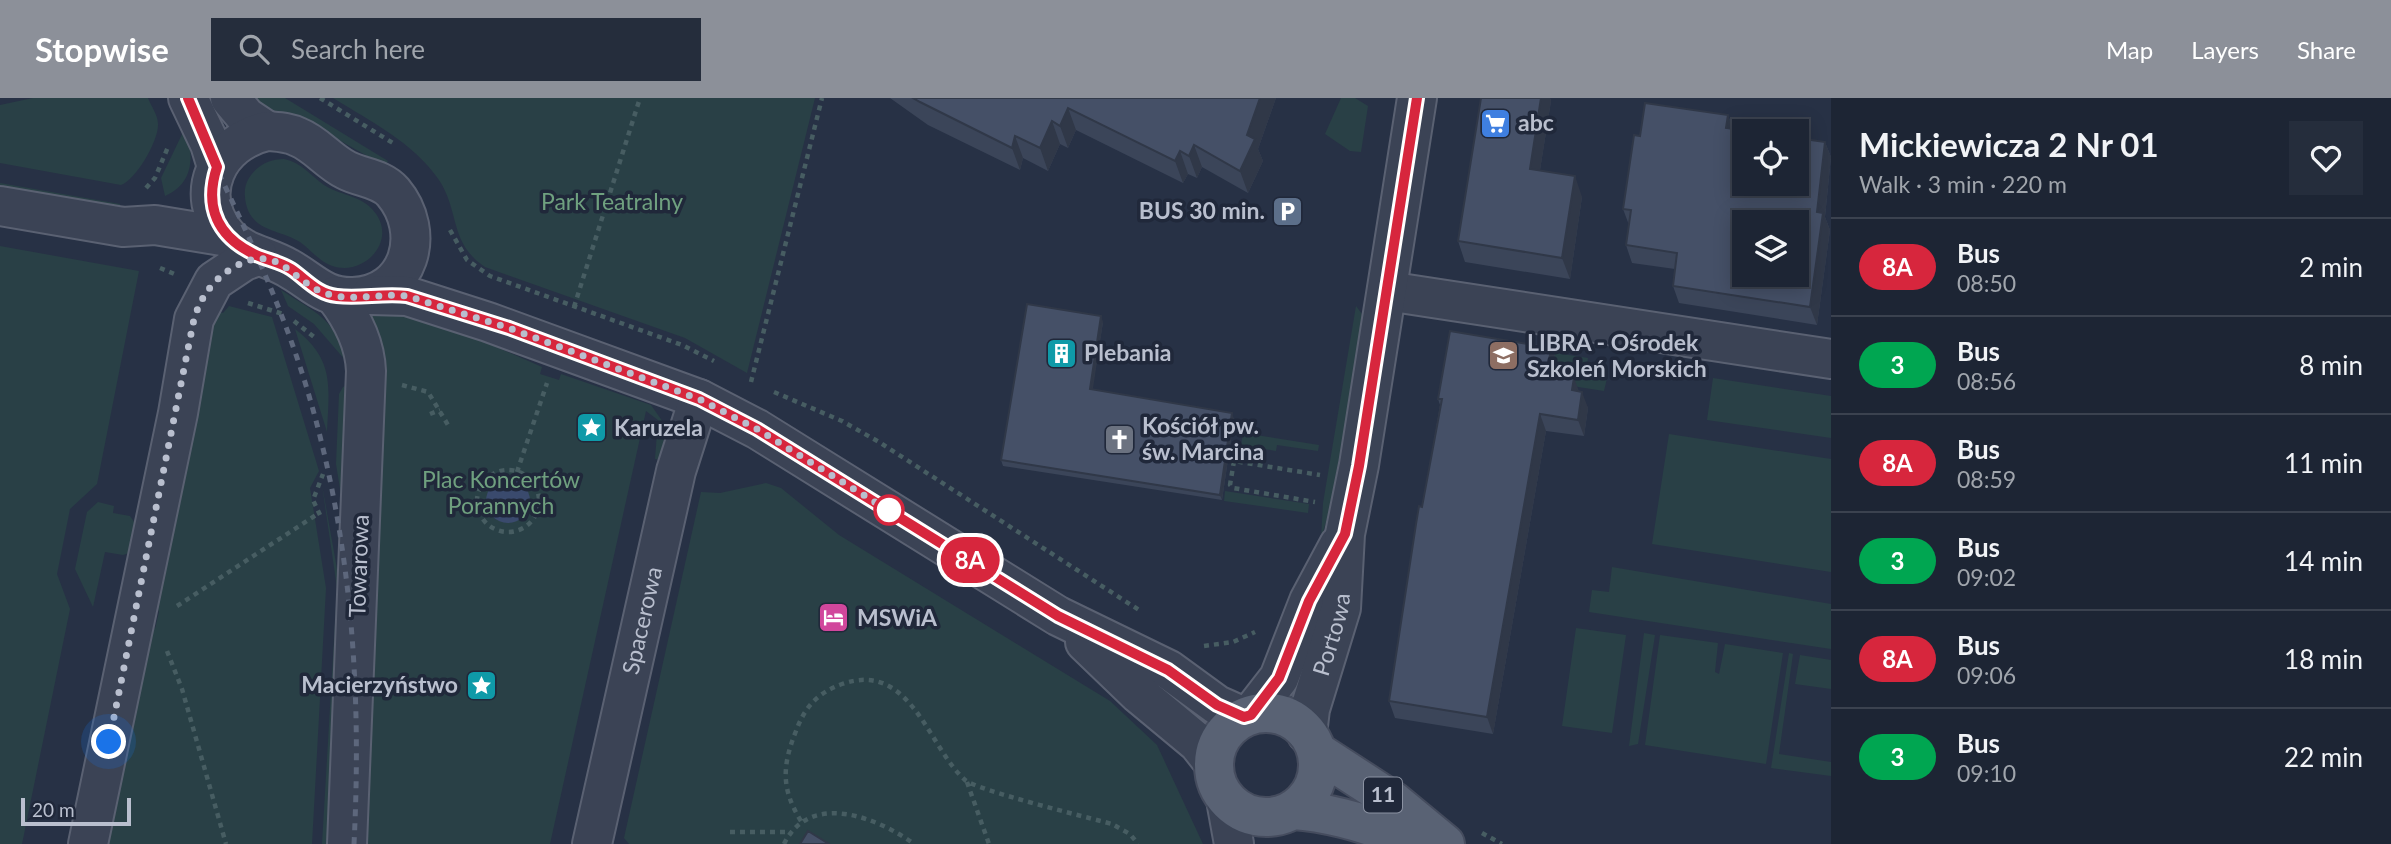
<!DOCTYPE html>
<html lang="en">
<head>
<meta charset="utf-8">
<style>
	body { margin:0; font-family:Lato,sans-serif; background:#252d3c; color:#f1f3f6; height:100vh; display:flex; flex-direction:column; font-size:26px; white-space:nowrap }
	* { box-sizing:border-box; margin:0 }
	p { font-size:23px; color:#a0a5ac }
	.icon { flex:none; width:38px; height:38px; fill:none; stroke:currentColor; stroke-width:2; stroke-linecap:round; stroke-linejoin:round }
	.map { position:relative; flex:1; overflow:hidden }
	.sheet { display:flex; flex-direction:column; background:#1d2534; width:560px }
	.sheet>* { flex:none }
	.badge { padding:0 14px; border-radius:23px; font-size:24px; line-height:46px }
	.tools { position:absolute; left:1732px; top:21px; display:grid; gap:14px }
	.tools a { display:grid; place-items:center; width:77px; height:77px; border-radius:0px; background:#1d2534; box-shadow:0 4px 18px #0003,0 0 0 2px #3b424f; font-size:35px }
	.scale { position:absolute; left:21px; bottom:18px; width:110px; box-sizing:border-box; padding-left:7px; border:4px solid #b9bfce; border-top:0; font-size:19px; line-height:24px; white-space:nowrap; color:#b9bfce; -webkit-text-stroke:5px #20283a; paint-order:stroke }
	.you { position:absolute; width:35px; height:35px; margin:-18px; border:5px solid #fff; border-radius:50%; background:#1a73e8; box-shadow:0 0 0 10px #1a73e833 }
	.map>.badge { position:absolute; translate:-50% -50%; box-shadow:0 0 0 4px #fff }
	.round { display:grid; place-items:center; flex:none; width:74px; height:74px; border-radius:0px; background:#252d3c }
	.headline { display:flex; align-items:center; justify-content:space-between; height:119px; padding:0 28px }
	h1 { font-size:33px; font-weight:700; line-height:52px }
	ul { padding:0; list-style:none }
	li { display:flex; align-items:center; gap:21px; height:98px; padding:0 28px; border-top:2px solid #3b424f }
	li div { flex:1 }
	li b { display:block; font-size:26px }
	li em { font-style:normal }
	li .badge { min-width:77px; font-weight:700; text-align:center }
	header { display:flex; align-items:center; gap:42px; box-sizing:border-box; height:98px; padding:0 35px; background:#8c9099; color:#fff }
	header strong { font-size:33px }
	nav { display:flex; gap:38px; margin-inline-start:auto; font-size:24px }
	.search { width:490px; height:63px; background:#252d3c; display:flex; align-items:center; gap:18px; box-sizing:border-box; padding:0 24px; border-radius:0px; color:#a0a5ac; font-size:26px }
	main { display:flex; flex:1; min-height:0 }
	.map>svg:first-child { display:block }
	.green { fill:#294046 }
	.water { fill:#3a4a6d }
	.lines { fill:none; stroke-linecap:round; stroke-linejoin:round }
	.minor-casing { stroke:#5a6172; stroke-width:42 }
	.major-casing { stroke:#454c5e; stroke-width:42 }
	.path { stroke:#475d62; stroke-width:4.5; stroke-dasharray:5 5; stroke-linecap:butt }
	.minor { stroke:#3b4355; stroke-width:38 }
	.major { stroke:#596274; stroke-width:38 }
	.rail { stroke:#5d677c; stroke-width:5; stroke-dasharray:7 7; stroke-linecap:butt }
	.wall { fill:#3b4559 }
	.shaded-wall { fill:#303848 }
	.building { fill:#455067; stroke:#303848; stroke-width:2; fill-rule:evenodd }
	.line-casing { stroke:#fff; stroke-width:16 }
	.line { stroke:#d7263d; stroke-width:10 }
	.walk { stroke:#b9bfce; stroke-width:7; stroke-dasharray:0 12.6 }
	.stop-dot { fill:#fff; stroke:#d7263d; stroke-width:3.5 }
	.labels { text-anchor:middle; stroke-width:7; stroke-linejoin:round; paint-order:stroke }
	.shield { fill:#20283a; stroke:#8b92a2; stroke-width:2 }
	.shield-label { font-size:21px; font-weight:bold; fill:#b9bfce }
	.poi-label { font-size:23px; font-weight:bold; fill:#b9bfce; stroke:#20283a; text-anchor:start }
	.park-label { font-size:23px; fill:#6fa07f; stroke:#20283a }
	.street-label { font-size:23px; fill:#b9bfce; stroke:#20283a }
</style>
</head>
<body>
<header>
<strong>Stopwise</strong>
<div class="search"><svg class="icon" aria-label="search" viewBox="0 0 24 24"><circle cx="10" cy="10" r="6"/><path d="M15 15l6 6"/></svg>Search here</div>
<nav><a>Map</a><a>Layers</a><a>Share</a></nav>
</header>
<main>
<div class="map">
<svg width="1831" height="746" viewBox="0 0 1831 746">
	<rect width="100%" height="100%" fill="#273145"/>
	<path class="green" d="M33 0H148C151 8 158 17 158 26 159 42 136 82 121 87L0 65V7Z
		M249 0H285L388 63 385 68 300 20 270 13Z
		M333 0H815L747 275 685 240 485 169C449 145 460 114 439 82 414 45 370 23 333 0Z
		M1341 0H1355L1368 8 1361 54 1350 53 1325 36Z
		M186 28C193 56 196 84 165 98L161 80Z
		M284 61C302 65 310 77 324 87 339 97 359 97 372 111 404 145 354 189 320 161 313 156 307 149 300 144 279 131 253 134 246 106 244 97 244 88 249 80 257 67 270 61 284 61Z
		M0 85 120 106V109L100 110 0 92Z
		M0 148 139 173 97 386 70 411 57 476 70 511 22 746H0Z
		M281 192C316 215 335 220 346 263L314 226 288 208Z
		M229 208 272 219 319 373 310 390 326 490 312 746H99L148 515 155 531 159 514 152 496 212 211 223 215Z
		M1356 208 1365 220 1333 400 1321 441 1323 405Z
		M371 215H419L542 269 540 276 559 282 561 276 651 307 665 327 662 362 655 361 658 322 646 313 550 746H361Z
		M295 231C335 262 329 288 327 334Z
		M1512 248 1588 260 1586 272 1608 276 1604 293 1572 288 1574 271 1511 258Z
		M1713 280 1831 298V340L1707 322Z
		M352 285 346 428 336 366 339 296 343 289Z
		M1243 335 1319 347 1318 353 1277 347 1276 353 1241 347Z
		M1669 336 1831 361V474L1652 446Z
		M766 385 781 390 839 437 1110 603 1157 647 1203 746H629L624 740 701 394 720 395Z
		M322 387 343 504 333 746H322L337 490Z
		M1225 393 1309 406 1308 415 1224 403Z
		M98 404 114 408 113 415 130 418 137 428 129 455 123 457 105 454 93 509 75 471 87 414Z
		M1612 469 1831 506V551L1589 514 1592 492 1609 494Z
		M1576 530 1626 537 1612 635 1562 628Z
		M1644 535 1655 537 1638 646 1629 648Z
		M1660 537 1718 545 1715 574 1719 576 1725 546 1783 555 1766 666 1645 647Z
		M1789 555 1793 556 1779 656 1831 664V678L1771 670Z
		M1800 557 1831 562V591L1795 586Z"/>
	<path class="water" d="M486 403a22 22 0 1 1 44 0a22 22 0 1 1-44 0Z"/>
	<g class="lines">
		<defs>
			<g id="minor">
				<path d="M188 0 210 46 217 69"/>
				<path d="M230 0 246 19 267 33"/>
				<path d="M267 33C278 34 288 34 298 39 316 46 328 63 346 72 361 80 381 80 393 94 427 134 410 197 353 199 323 200 312 183 288 170 268 158 243 156 227 138 192 96 217 44 267 33Z"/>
				<path d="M0 108 123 129 155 127 228 139"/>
				<path d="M1387 193 1831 261"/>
				<path d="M371 197 407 198 488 224 699 301 757 331 1058 518 1169 572 1217 607 1244 619"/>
				<path d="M335 198C352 220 365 245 366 273L347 746"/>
				<path d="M1085 544 1139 596 1198 645 1213 664"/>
				<path d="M1251 616 1279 580 1309 503 1339 447"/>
				<path id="s1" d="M1307 636 1310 611 1341 510 1345 436 1359 367 1417 0"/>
				<path d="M1226 702 1234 746"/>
				<path d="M88 746 178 315 194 221 214 183 244 163 258 158"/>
				<path id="s2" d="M592 746 676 373 699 301"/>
			</g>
			<path id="major" d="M1214 667a52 52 0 1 1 104 0a52 52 0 1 1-104 0Z
				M1316 653 1393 703 1445 746
				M1293 712C1341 715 1382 733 1428 746"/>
		</defs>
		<use href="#minor" class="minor-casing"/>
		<use href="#major" class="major-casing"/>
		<path class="path" d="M320 0 396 47
			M146 90 155 80 168 49
			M450 132 467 162 490 178 682 247 714 263
			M160 170 177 177
			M248 205 283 216
			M574 209 640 0
			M294 223 314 239
			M751 284 822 0
			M402 287 428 294 448 327
			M774 294 842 323 879 344 1139 512
			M430 316 440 312
			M1228 362 1320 377
			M1234 363 1230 387 1233 390 1315 404
			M477 403a31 31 0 1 1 62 0a31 31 0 1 1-62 0Z
			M517 374 547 285
			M320 417 313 402 323 376
			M177 508 319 415
			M1204 548 1233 544 1255 534
			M167 553 182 591 226 746
			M967 684 989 746
			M801 723C781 691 782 668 796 633 805 609 817 595 842 586 911 562 928 649 965 682 976 692 1090 720 1112 726L1130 736 1138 746
			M730 734H789
			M1482 735 1502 746
			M784 746C810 693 877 719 914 746"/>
		<use href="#minor" class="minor"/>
		<use href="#major" class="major"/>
		<path class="rail" d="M182 0C227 92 273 183 304 281 351 433 362 588 354 746"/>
	</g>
	<path class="wall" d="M890 0H1276L1258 51 1263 63 1248 95 1202 69 1197 80 1188 76 1183 85 1076 32 1068 50 1060 46 1048 73 1023 60 1020 72 928 27Z
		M1481 0H1550L1551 3 1540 72 1582 99 1570 181 1465 164 1458 143Z
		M1728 17 1733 31 1825 44 1831 59 1825 119 1830 132 1817 227 1679 205 1673 188 1675 171 1632 165 1626 147 1629 127 1623 111 1640 38Z
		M1103 224 1092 292 1234 321 1222 402 1003 368 1001 362Z
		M1552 250 1558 267 1555 276 1579 293 1588 310 1584 338 1546 333 1493 636 1395 620 1389 603 1440 307 1438 301Z"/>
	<path class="shaded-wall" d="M1260 0H1276L1258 51 1263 63 1248 95 1240 73 1247 37Z
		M1541 0H1550L1551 3 1537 91 1530 71Z
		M1068 10 1076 32 1068 50 1060 28Z
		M1728 17 1734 34 1726 30Z
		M1052 23 1060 46 1048 73 1040 50Z
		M1015 38 1023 60 1020 72 1012 50Z
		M1825 44 1831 59 1825 119 1830 132 1817 227 1810 209 1817 114Z
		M1194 47 1202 69 1197 80 1189 58Z
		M1180 53 1188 76 1183 85 1175 63Z
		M1575 78 1582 99 1570 181 1562 160Z
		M1101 218 1103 224 1092 297 1090 291Z
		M1552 250 1558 267 1551 291 1545 275Z
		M1574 280 1580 296 1572 292Z
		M1582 294 1588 310 1584 338 1578 322Z
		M1232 315 1234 321 1222 402 1220 397Z
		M1540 316 1546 333 1493 636 1487 619Z"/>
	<path class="building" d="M913 0H1260L1247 37 1255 41 1240 73 1194 47 1189 58 1180 53 1175 63 1068 10 1060 28 1052 23 1040 50 1015 38 1012 50 920 4Z
		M1481 0H1541L1530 71 1575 78 1562 160 1458 143Z
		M1645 5 1728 17 1726 30 1748 33H1745V86H1797V40L1825 44 1817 114 1823 115 1810 209 1673 188 1677 155 1626 147 1631 112 1623 111 1634 37 1640 38ZM1745 124H1797V177H1745Z
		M1027 206 1101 218 1090 291 1232 315 1220 397 1001 362Z
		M1450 233 1552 250 1545 275 1574 280 1572 292 1582 294 1578 322 1540 316 1487 619 1389 603 1416 426 1419 408 1422 409 1442 301H1438Z
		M808 733 829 746H800Z"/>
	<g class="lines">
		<defs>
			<path id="line" d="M188 0 217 69C204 109 217 139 256 157 267 162 280 164 291 171 306 181 317 196 337 198 360 201 383 195 407 198L509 230 699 301 757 331 1058 518 1168 572 1217 607 1244 619 1251 617 1279 580 1309 503 1345 436 1359 368 1417 0"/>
		</defs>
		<use href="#line" class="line-casing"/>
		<use href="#line" class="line"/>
		<path class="walk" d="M109 644 194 221C201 199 212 183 231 171 280 140 291 187 331 197 356 203 382 195 407 198L509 230 699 301 757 331 891 414 889 412"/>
	</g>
	<defs>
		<symbol id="supermarket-square" viewBox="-11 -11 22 22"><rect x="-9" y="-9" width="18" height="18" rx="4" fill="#3f7fe0" stroke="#20283a"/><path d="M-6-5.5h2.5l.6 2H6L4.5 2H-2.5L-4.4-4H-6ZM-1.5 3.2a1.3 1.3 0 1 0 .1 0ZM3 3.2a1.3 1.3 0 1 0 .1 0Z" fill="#fff"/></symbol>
		<symbol id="parking-square" viewBox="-11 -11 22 22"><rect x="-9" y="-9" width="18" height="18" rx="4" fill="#5c6f8a" stroke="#20283a"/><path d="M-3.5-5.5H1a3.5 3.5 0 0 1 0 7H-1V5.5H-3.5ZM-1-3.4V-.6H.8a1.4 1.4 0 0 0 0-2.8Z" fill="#fff"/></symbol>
		<symbol id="building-square" viewBox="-11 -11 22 22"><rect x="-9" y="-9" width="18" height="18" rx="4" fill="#0f9aa8" stroke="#20283a"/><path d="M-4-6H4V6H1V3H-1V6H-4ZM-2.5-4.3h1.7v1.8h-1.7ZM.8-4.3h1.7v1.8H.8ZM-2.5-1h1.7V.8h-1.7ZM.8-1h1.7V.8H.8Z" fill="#fff"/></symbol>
		<symbol id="school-square" viewBox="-11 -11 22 22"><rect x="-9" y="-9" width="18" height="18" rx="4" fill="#8d6e63" stroke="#20283a"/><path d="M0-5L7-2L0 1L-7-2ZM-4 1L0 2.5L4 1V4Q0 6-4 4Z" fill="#fff"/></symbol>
		<symbol id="sight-square" viewBox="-11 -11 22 22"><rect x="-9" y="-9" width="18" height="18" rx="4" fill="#0f9aa8" stroke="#20283a"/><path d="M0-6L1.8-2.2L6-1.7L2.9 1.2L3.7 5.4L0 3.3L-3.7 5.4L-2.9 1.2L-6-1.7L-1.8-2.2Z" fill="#fff"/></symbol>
		<symbol id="church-square" viewBox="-11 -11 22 22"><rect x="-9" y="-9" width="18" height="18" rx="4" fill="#6b7280" stroke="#20283a"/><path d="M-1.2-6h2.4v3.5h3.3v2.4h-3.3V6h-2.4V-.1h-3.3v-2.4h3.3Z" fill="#fff"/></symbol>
		<symbol id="hotel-square" viewBox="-11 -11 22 22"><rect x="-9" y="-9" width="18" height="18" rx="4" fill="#d1479c" stroke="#20283a"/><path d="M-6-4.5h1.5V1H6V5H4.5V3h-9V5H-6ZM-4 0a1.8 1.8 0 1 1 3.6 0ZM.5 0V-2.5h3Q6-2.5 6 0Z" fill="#fff"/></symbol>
	</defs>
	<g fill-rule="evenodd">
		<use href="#supermarket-square" x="1478" y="8" width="35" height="35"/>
		<use href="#parking-square" x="1270" y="96" width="35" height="35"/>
		<use href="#building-square" x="1044" y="238" width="35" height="35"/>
		<use href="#school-square" x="1486" y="240" width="35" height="35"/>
		<use href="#sight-square" x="574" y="312" width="35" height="35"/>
		<use href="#church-square" x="1102" y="324" width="35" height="35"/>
		<use href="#hotel-square" x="816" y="502" width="35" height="35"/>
		<use href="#sight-square" x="464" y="570" width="35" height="35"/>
	</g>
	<circle class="stop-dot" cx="889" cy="412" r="14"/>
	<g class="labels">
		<rect class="shield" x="1364" y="679.5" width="38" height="35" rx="5"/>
		<g class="shield-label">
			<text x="1383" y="704">11</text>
		</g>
		<g class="poi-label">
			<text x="1518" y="33">abc</text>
			<text x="1265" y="121" text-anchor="end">BUS 30 min.</text>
			<text x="1527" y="253">LIBRA - Ośrodek<tspan x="1527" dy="26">Szkoleń Morskich</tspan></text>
			<text x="1084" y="263">Plebania</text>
			<text x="1142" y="336">Kościół pw.<tspan x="1142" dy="26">św. Marcina</tspan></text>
			<text x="614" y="338">Karuzela</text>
			<text x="857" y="528">MSWiA</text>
			<text x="458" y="595" text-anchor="end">Macierzyństwo</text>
		</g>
		<g class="park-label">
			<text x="612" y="112">Park Teatralny</text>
			<text x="501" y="390">Plac Koncertów<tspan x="501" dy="26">Porannych</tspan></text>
		</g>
		<g class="street-label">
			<text transform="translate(359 468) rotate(-88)" y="8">Towarowa</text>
			<text dy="8" stroke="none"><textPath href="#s2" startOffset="229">Spacerowa</textPath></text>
			<text dy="8" stroke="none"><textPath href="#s1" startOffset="103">Portowa</textPath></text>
		</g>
	</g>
</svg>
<div class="tools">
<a><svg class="icon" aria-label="locate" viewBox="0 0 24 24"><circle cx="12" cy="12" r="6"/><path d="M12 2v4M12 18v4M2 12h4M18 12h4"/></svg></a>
<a><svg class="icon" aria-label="layers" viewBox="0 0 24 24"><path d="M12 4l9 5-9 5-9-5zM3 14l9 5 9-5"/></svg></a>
</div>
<div class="scale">20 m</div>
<div class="you" style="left:109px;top:644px"></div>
<b class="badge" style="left:970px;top:462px;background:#d7263d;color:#fff">8A</b>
</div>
<section class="sheet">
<div class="headline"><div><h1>Mickiewicza 2 Nr 01</h1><p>Walk · 3 min · 220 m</p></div><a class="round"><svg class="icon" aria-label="heart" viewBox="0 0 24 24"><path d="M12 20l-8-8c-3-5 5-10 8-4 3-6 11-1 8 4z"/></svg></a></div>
<ul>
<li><span class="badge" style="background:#d7263d;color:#fff">8A</span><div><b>Bus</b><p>08:50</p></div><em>2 min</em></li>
<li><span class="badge" style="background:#00a651;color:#fff">3</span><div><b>Bus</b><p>08:56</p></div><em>8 min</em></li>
<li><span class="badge" style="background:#d7263d;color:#fff">8A</span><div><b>Bus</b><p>08:59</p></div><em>11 min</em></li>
<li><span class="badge" style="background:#00a651;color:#fff">3</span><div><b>Bus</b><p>09:02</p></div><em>14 min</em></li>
<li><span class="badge" style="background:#d7263d;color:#fff">8A</span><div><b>Bus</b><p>09:06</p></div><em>18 min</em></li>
<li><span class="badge" style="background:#00a651;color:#fff">3</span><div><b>Bus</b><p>09:10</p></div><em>22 min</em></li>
</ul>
</section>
</main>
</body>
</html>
